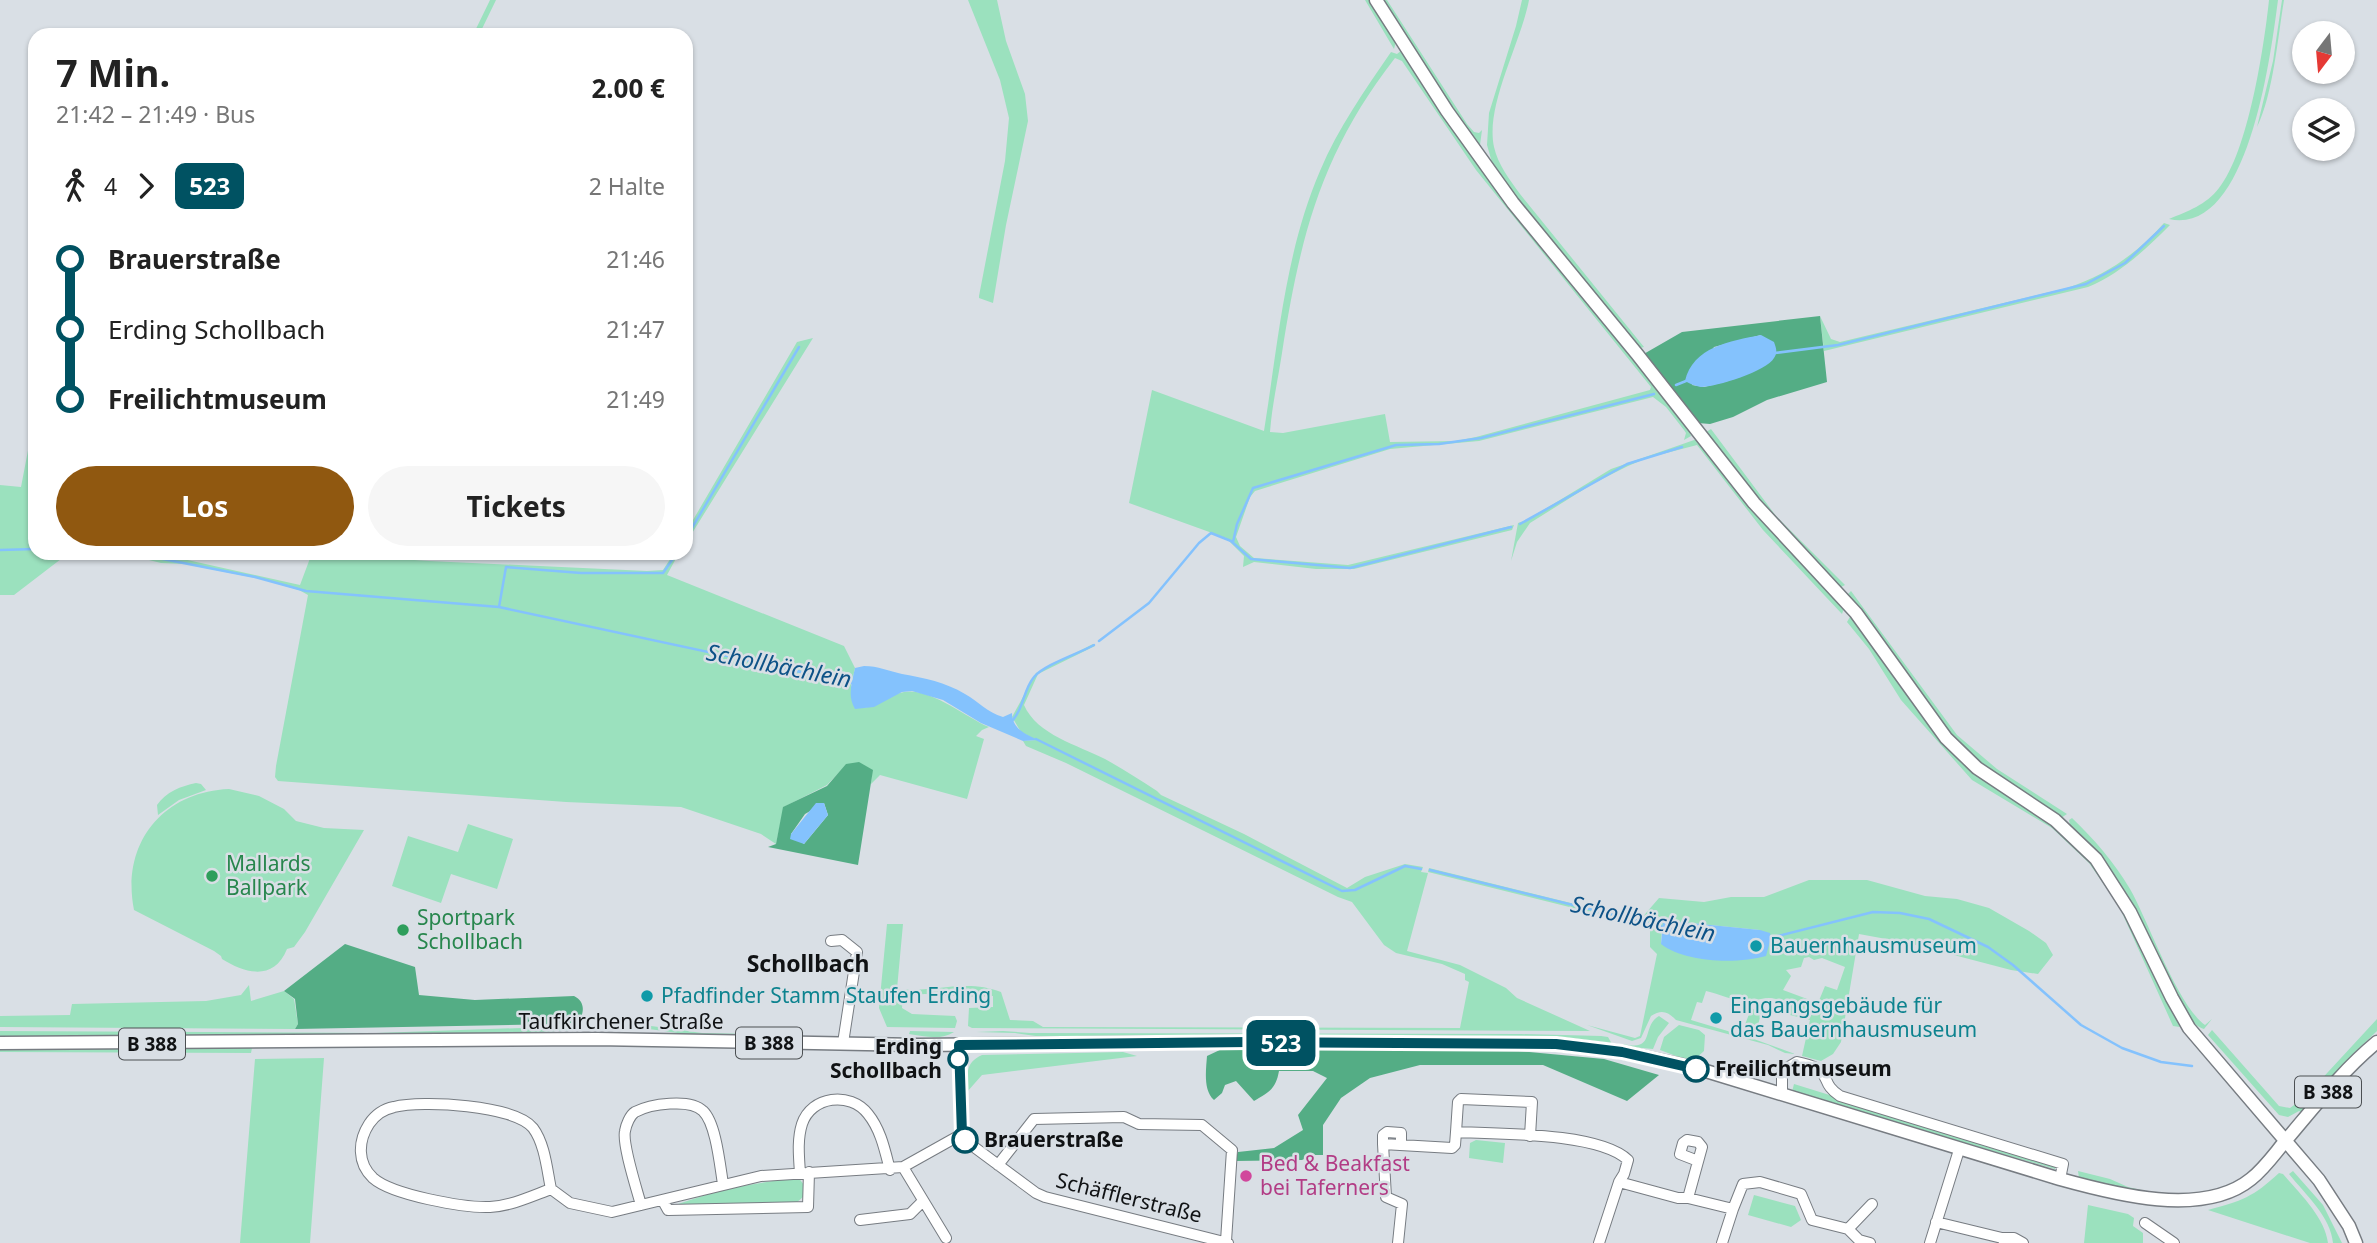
<!DOCTYPE html>
<html lang="de">
<head>
<meta charset="utf-8">
<style>
	body { margin:0; font-family:"Noto Sans",sans-serif; background:#f6f6f6; color:#222; height:100vh; display:flex; flex-direction:column; font-size:26px; white-space:nowrap }
	* { box-sizing:border-box; margin:0 }
	p { font-size:23px; color:#767676 }
	.icon { flex:none; width:38px; height:38px; fill:none; stroke:currentColor; stroke-width:2; stroke-linecap:round; stroke-linejoin:round }
	.map { position:relative; flex:1; overflow:hidden }
	.side { position:absolute; left:28px; top:28px; width:665px; height:532px; display:flex; flex-direction:column; background:#fff; border-radius:21px; box-shadow:0 2px 5px #0004 }
	.side>* { flex:none }
	.badge { padding:0 14px; border-radius:10px; font-size:24px; line-height:46px }
	.needle { width:46px; rotate:196deg }
	.tools { position:absolute; left:2292px; top:21px; display:grid; gap:14px }
	.tools a { display:grid; place-items:center; width:63px; height:63px; border-radius:50%; background:#fff; box-shadow:0 2px 5px #0004; font-size:35px }
	.map>.badge { position:absolute; translate:-50% -50%; box-shadow:0 0 0 4px #fff }
	.legs { display:flex; align-items:center; gap:10px; height:77px; padding:0 28px; font-size:23px }
	.legs p { margin-inline-start:auto }
	.overview { display:flex; align-items:center; justify-content:space-between; height:119px; padding:0 28px }
	h1 { font-size:38px; font-weight:700; line-height:52px }
	.button { display:flex; gap:14px; margin-top:auto; padding:14px 28px }
	.button a { flex:1; height:80px; border-radius:42px; background:#905810; color:#fff; font-size:28px; font-weight:700; line-height:80px; text-align:center }
	.button a+a { background:#f6f6f6; color:#222 }
	ul { padding:0 28px; list-style:none }
	li { display:flex; align-items:center; gap:24px; height:70px; font-size:26px }
	li i { display:grid; place-items:center; width:10px; height:100%; margin:0 9px; background:currentColor }
	li i::after { content:''; width:18px; height:18px; margin:-9px; border:5px solid; border-radius:50%; background:#fff }
	li p { margin-inline-start:auto }
	li:first-child i { background:linear-gradient(#0000 50%,currentColor 0) }
	li:last-child i { background:linear-gradient(currentColor 50%,#0000 0) }
	.map>svg:first-child { display:block }
	.green { fill:#9be1be; fill-rule:evenodd }
	.forest { fill:#54ad85; fill-rule:evenodd }
	.water { fill:#84c2fd }
	.lines { fill:none; stroke-linecap:round; stroke-linejoin:round }
	.stream { stroke:#84c2fd; stroke-width:2.5 }
	.minor-casing { stroke:#777c82; stroke-width:12 }
	.major-casing { stroke:#777c82; stroke-width:15 }
	.minor { stroke:#fff; stroke-width:10 }
	.major { stroke:#fff; stroke-width:12 }
	.line-1-casing { stroke:#fff; stroke-width:16 }
	.line-1 { stroke:#005262; stroke-width:10 }
	.leisure-dot { fill:#2e9e5b; stroke:#d9dfe5; stroke-width:2.5 }
	.culture-dot { fill:#0f9aa8; stroke:#d9dfe5; stroke-width:2.5 }
	.stop-1-dot { fill:#fff; stroke:#005262; stroke-width:3.5 }
	.hotel-dot { fill:#d1479c; stroke:#d9dfe5; stroke-width:2.5 }
	.labels { text-anchor:middle; stroke-width:5; stroke-linejoin:round; paint-order:stroke }
	.shield { fill:#d9dfe5; stroke:#4c5053; stroke-width:2 }
	.shield-label { font-size:19px; font-weight:bold; fill:#101214 }
	.leisure-label { font-size:21px; fill:#27864d; stroke:#d9dfe5; text-anchor:start }
	.culture-label { font-size:21px; fill:#0d838f; stroke:#d9dfe5; text-anchor:start }
	.street-label { font-size:21px; fill:#101214; stroke:#d9dfe5 }
	.stop-label { font-size:21px; font-weight:bold; fill:#101214; stroke:#d9dfe5; text-anchor:start }
	.hotel-label { font-size:21px; fill:#b23c85; stroke:#d9dfe5; text-anchor:start }
	.water-label { font-size:23px; font-style:italic; fill:#0d5287; stroke:#d9dfe5 }
	.neighbourhood-label { font-size:23px; font-weight:bold; fill:#101214; stroke:#d9dfe5 }
</style>
</head>
<body>
<div class="map">
<svg width="2377" height="1243" viewBox="0 0 2377 1243">
	<rect width="100%" height="100%" fill="#d9dfe5"/>
	<path class="green" d="M490 0H496L479 35H473Z
		M968 0H997L1006 41 1025 94 1028 121 1006 225 993 303 979 298V296L1005 161 1009 118 1000 80Z
		M1365 0H1370L1396 41 1394 49Z
		M1383 0H1387L1467 124 1474 132 1479 133 1482 130 1480 145H1477Z
		M1522 0H1529C1521 43 1485 105 1494 147 1498 165 1510 180 1520 194L1644 347 1640 348 1530 217 1493 166 1487 145 1489 113 1516 26Z
		M2269 0H2278C2271 52 2249 237 2169 219 2188 211 2206 205 2219 188 2248 152 2264 48 2269 0Z
		M2282 0H2284C2278 36 2273 95 2257 127L2273 61Z
		M1402 50 1447 121 1494 187 1687 424 1691 436 1684 440 1686 433 1684 430 1666 407 1653 397 1479 441 1390 449 1255 491 1250 497 1236 537 1240 546 1254 558 1348 565 1514 525 1512 530 1354 569H1316L1254 562 1243 567 1244 556 1226 538 1129 503 1152 390 1264 431C1278 344 1285 252 1320 171 1338 128 1365 90 1391 52L1397 54ZM1395 58 1402 61 1476 170 1651 387 1650 390 1476 437 1456 441 1390 442 1385 414 1283 433 1270 432C1272 406 1278 379 1282 353 1300 237 1321 153 1395 58Z
		M2164 223 2170 225C2146 249 2120 274 2088 287L1824 351 1820 316 1831 339 1840 342 2067 288C2107 275 2136 254 2164 223Z
		M813 338 686 543V532L797 342Z
		M35 414V553H84L61 559 14 595H0V485L21 487Z
		M1711 429 1776 516 1845 585 1839 588 1771 515 1706 432Z
		M1697 439 1764 523 1844 608 1842 614 1763 530 1697 445 1647 458 1628 466 1594 483 1530 523 1517 542 1511 561 1518 523 1527 520 1611 469Z
		M121 553H156L300 585 312 553 429 561 647 571 663 570 674 553H679L667 575 844 646 855 668 851 686 858 708C876 709 888 695 904 692 930 687 965 717 989 727L982 730 976 736 984 739 967 799 880 775 871 784 872 770 847 764 827 785 784 807 776 844 761 834 681 807 566 802 278 781 275 777 276 766 308 595 299 590 261 579 185 564 161 563Z
		M1851 591 1957 735 1997 769 2067 814 2061 818 1985 767 1953 738 1849 597 1848 594Z
		M1851 615 1925 721 1954 755 1974 772 2047 821 2090 859 2111 887 2180 1027 2173 1026 2119 906 2089 863 2052 828 1972 780 1901 700 1869 649 1847 622Z
		M1093 644 1095 646 1038 674 1024 705C1037 735 1078 745 1105 759 1123 769 1140 780 1157 791L1161 795 1244 834 1347 888 1365 877 1405 864 1423 867 1421 872 1428 873 1407 951 1460 965 1506 988 1517 998 1590 1031 972 1028 968 1026 969 1008 993 1007V996L972 997 925 994 903 996 902 1008 912 1014 955 1016 957 1021 955 1028 887 1027 879 1008 887 924H903L897 989C932 993 967 978 1001 992L1010 1020 1033 1021 1043 1027 1460 1028 1469 982 1465 980V974L1442 964 1396 953 1384 945 1352 902 1338 897 1066 763 1026 746 1023 741 1036 740 1021 732 1012 717 1036 673Z
		M196 783 201 784 206 790 179 800 158 815 157 805C166 792 181 786 196 783Z
		M229 789 259 796 284 809 296 821 324 828 364 830 305 932 294 947 287 949C274 981 246 974 222 959L221 956 214 951 134 910C121 845 161 792 229 789Z
		M2072 818C2094 839 2114 862 2130 889 2149 922 2177 1005 2205 1025L2212 1019 2204 1029C2191 1026 2182 1004 2176 992 2144 927 2123 877 2070 825L2069 820Z
		M468 824 513 839 497 889 451 874 441 903 392 886 408 836 458 852Z
		M1429 868 1640 920 1659 898 1704 902 1731 897H1764L1809 880H1867L1925 896 1957 899 1989 908 2029 931 2046 943 2053 955 2038 974 2011 970 1908 943 1859 934 1841 1042 1833 1054 1821 1061 1802 1056 1810 1020 1778 1012 1776 999C1765 996 1758 1001 1747 1001 1734 1001 1719 994 1706 991L1702 1003 1697 1002 1691 1020 1741 1035 1751 1009 1772 1012 1771 1017 1761 1014 1756 1032 1751 1038 1795 1054 1785 1053 1768 1045 1676 1020C1668 1012 1662 1009 1651 1016L1641 1038 1632 1041 1587 1025 1635 1038 1640 1036 1657 954 1650 947V927L1428 872ZM1680 922 1760 930 1661 944 1662 927ZM1809 957 1814 960 1822 958 1845 967 1837 990 1825 986 1818 1003 1783 990 1791 976 1786 970 1801 967 1804 958Z
		M249 985 251 1001 284 991 294 999 298 1024 295 1029 0 1027V1016L70 1015 72 1004 206 1001 241 995Z
		M1659 1016 1669 1023 1658 1037 1653 1049 1621 1046 1624 1044C1656 1052 1641 1026 1659 1016Z
		M2377 1019V1031L2354 1053 2301 1112 2299 1111 2288 1117 2279 1115 2208 1035 2212 1030 2279 1106 2290 1108 2304 1098Z
		M644 1025 702 1033 753 1034H757V1037L699 1036 642 1028Z
		M1679 1025 1699 1030 1705 1035 1704 1051 1695 1059H1684L1660 1050 1664 1037Z
		M576 1026 570 1030 557 1031 436 1037 0 1038V1031L376 1033Z
		M910 1031 954 1032C940 1041 924 1036 909 1034Z
		M1003 1031 1030 1033 1521 1034 1601 1036 1608 1037 1612 1044 1549 1038 1043 1037 1015 1033 976 1032Z
		M252 1048 251 1053 0 1052V1049Z
		M1123 1052 1137 1056 982 1075 967 1092C968 1075 964 1063 982 1055Z
		M324 1058 310 1243H240L255 1059Z
		M1794 1084 2056 1165 2055 1169 1800 1095 1792 1092Z
		M1476 1140 1505 1143 1503 1163 1469 1158 1470 1143Z
		M2078 1171 2110 1179 2128 1187 2155 1193H2199C2158 1199 2118 1188 2079 1178Z
		M2293 1171 2323 1205 2342 1243H2333C2331 1217 2305 1194 2289 1174Z
		M2279 1173 2283 1174C2299 1193 2325 1217 2328 1243H2310L2208 1210C2242 1201 2253 1197 2279 1173Z
		M798 1177 804 1185 803 1197 795 1204 680 1206 678 1204 724 1189Z
		M1754 1195 1795 1206 1801 1220 1791 1227 1748 1215Z
		M2088 1205 2128 1214 2134 1218 2133 1226 2143 1233V1243H2084Z"/>
	<path class="forest" d="M1820 316 1827 382 1767 400 1733 417 1710 424 1698 423 1642 355 1682 332ZM1761 335 1728 381 1704 387 1692 385 1714 347Z
		M859 762 873 770 858 865 768 847 776 844 783 807 827 786 846 764ZM824 803 828 815 804 844 791 834 805 814Z
		M345 944 415 967 419 995 475 1000 574 996C585 1001 585 1013 578 1022L556 1024 295 1029 298 1024 295 999 284 991Z
		M1224 1048 1498 1049 1604 1059 1659 1075 1627 1101 1543 1065H1420L1370 1078 1341 1098 1323 1125V1155H1313L1302 1160 1235 1161 1238 1152 1274 1148 1303 1130 1298 1115 1327 1078 1313 1071H1279C1276 1088 1270 1092 1254 1101L1236 1081 1225 1085 1222 1093 1214 1100C1203 1090 1206 1070 1207 1056Z"/>
	<path class="water" d="M1761 335 1774 342C1776 348 1778 352 1774 358 1767 371 1716 387 1701 387 1695 386 1690 384 1685 381 1693 347 1730 341 1761 335Z
		M864 666C878 666 889 671 902 674 925 678 945 682 965 694 979 702 987 712 1003 717L1012 713C1012 729 1026 734 1038 740L1023 741 981 723 943 700 912 691 902 692 874 707 855 709C847 696 852 682 855 668Z
		M816 803H824L828 815 804 844 790 839 791 834Z
		M1671 921 1760 930 1770 933 1771 938 1766 956C1737 964 1686 963 1661 944L1663 922Z"/>
	<g class="lines">
		<path class="stream" d="M1775 353 1838 345 2086 284 2125 263 2164 226
			M1676 385 1686 381
			M1520 524 1627 464 1682 447
			M686 538 799 347
			M1233 542 1237 524 1253 488 1396 445 1439 444 1481 438 1654 394
			M0 550 35 549
			M132 553 255 577 306 591 499 607 852 683
			M499 607 506 567 581 573H663L677 553
			M1099 641 1149 603 1199 543 1211 533 1231 541 1251 559 1350 568 1511 527
			M1011 722C1024 709 1023 690 1034 677 1043 665 1080 653 1094 645
			M1036 739 1342 891 1355 890 1405 866 1421 869
			M1430 870 1663 927
			M1770 938 1873 912 1900 913 1929 919 1988 947 2013 965 2081 1025 2122 1048 2161 1062 2192 1066"/>
		<defs>
			<path id="minor" d="M831 941 842 940 857 952 843 1043
				M959 1045 962 1134 970 1144 1036 1193 1045 1197 1228 1243
				M1782 1094V1071L1797 1062C1804 1064 1814 1065 1819 1070 1829 1077 1823 1085 1840 1096L2063 1164 2060 1179
				M1456 1132 1458 1102 1461 1099 1532 1102 1530 1136
				M1383 1144V1135L1387 1132 1401 1133V1145
				M998 1165 1034 1119 1124 1117 1139 1124 1202 1125 1232 1150 1226 1241
				M903 1167 946 1238
				M800 1173C799 1157 797 1140 802 1124 811 1096 850 1091 868 1114 881 1130 885 1151 890 1170
				M551 1189C532 1196 511 1206 490 1207 464 1208 392 1195 373 1178 357 1163 358 1141 369 1124 375 1115 384 1109 394 1107 422 1100 515 1105 533 1128 545 1144 547 1170 551 1189L570 1203 612 1212 761 1176 903 1167 962 1134
				M1688 1198 1702 1147 1698 1142 1687 1140 1683 1143 1680 1154 1698 1161
				M663 1201 668 1210 808 1207 809 1172
				M641 1205C637 1190 622 1144 625 1131 626 1125 630 1115 635 1112 650 1104 690 1098 703 1111 716 1123 720 1166 723 1184
				M860 1220 910 1214 922 1202
				M1936 1222 2002 1238
				M2145 1223 2174 1243
				M1848 1229 1872 1204
				M1398 1243 1402 1204 1386 1197 1383 1144 1452 1148 1455 1145 1456 1132C1497 1134 1599 1132 1628 1160L1624 1174 1619 1182 1678 1198H1688L1733 1209 1743 1184 1760 1182 1801 1194 1812 1220 1848 1229 1859 1240 1870 1243
				M1599 1243 1619 1182
				M1722 1243 1733 1209
				M1930 1243 1959 1150
				M2005 1243 2002 1238H2014L2023 1243"/>
			<path id="major" d="M1376 0 1447 111 1513 203 1637 354 1754 503 1856 613 1946 738 1977 768 2055 820 2096 859 2130 912 2172 998 2189 1028 2319 1180 2349 1226 2356 1243
				M0 1043 597 1039 918 1045 1250 1042 1556 1044 1622 1052 1696 1068 2060 1179C2114 1194 2203 1218 2251 1179 2265 1168 2275 1153 2287 1139 2315 1106 2343 1070 2377 1042"/>
		</defs>
		<use href="#minor" class="minor-casing"/>
		<use href="#major" class="major-casing"/>
		<use href="#minor" class="minor"/>
		<use href="#major" class="major"/>
	</g>
	<g class="lines">
		<defs>
			<path id="line-1" d="M965 1140 962 1134 959 1045 1250 1042 1556 1044 1622 1052 1696 1069"/>
		</defs>
		<use href="#line-1" class="line-1-casing"/>
		<use href="#line-1" class="line-1"/>
	</g>
	<g class="leisure-dot">
		<circle cx="212" cy="876" r="7"/>
		<circle cx="403" cy="930" r="7"/>
	</g>
	<g class="culture-dot">
		<circle cx="1756" cy="946" r="7"/>
		<circle cx="647" cy="996" r="7"/>
		<circle cx="1716" cy="1018" r="7"/>
	</g>
	<g class="stop-1-dot">
		<circle cx="958" cy="1059" r="9"/>
		<circle cx="1696" cy="1069" r="12"/>
		<circle cx="965" cy="1140" r="12"/>
	</g>
	<circle class="hotel-dot" cx="1246" cy="1176" r="7"/>
	<g class="labels">
		<g class="shield">
			<rect x="736" y="1027.5" width="66" height="31" rx="5"/>
			<rect x="119" y="1028.5" width="66" height="31" rx="5"/>
			<rect x="2295" y="1076.5" width="66" height="31" rx="5"/>
		</g>
		<g class="shield-label">
			<text x="769" y="1050">B 388</text>
			<text x="152" y="1051">B 388</text>
			<text x="2328" y="1099">B 388</text>
		</g>
		<g class="leisure-label">
			<text x="226" y="871">Mallards<tspan x="226" dy="24">Ballpark</tspan></text>
			<text x="417" y="925">Sportpark<tspan x="417" dy="24">Schollbach</tspan></text>
		</g>
		<g class="culture-label">
			<text x="1770" y="953">Bauernhausmuseum</text>
			<text x="661" y="1003">Pfadfinder Stamm Staufen Erding</text>
			<text x="1730" y="1013">Eingangsgebäude für<tspan x="1730" dy="24">das Bauernhausmuseum</tspan></text>
		</g>
		<g class="street-label">
			<text x="621" y="1029">Taufkirchener Straße</text>
			<text transform="translate(1129 1198) rotate(14)" y="7">Schäfflerstraße</text>
		</g>
		<g class="stop-label">
			<text x="942" y="1054" text-anchor="end">Erding<tspan x="942" dy="24">Schollbach</tspan></text>
			<text x="1715" y="1076">Freilichtmuseum</text>
			<text x="984" y="1147">Brauerstraße</text>
		</g>
		<g class="hotel-label">
			<text x="1260" y="1171">Bed &amp; Beakfast<tspan x="1260" dy="24">bei Taferners</tspan></text>
		</g>
		<g class="water-label">
			<text transform="translate(779 666) rotate(11)" y="8">Schollbächlein</text>
			<text transform="translate(1643 919) rotate(12)" y="8">Schollbächlein</text>
		</g>
		<g class="neighbourhood-label">
			<text x="808" y="972">Schollbach</text>
		</g>
	</g>
</svg>
<div class="tools">
<a><svg class="needle" viewBox="-14 -14 28 28"><path d="M0-13l5 13h-10z" fill="#e53935"/><path d="M0 13l5-13h-10z" fill="#767676"/></svg></a>
<a><svg class="icon" aria-label="layers" viewBox="0 0 24 24"><path d="M12 4l9 5-9 5-9-5zM3 14l9 5 9-5"/></svg></a>
</div>
<b class="badge" style="left:1281px;top:1043px;background:#005262;color:#fff">523</b>
<section class="side">
<div class="overview"><div><h1>7 Min.</h1><p>21:42 – 21:49 · Bus</p></div><b>2.00 €</b></div>
<div class="legs"><svg class="icon" aria-label="walk" viewBox="0 0 24 24"><circle cx="13" cy="4" r="2"/><path d="M13 8l-2 6 4 7M11 14l-3 7M7 12l3-4h3l4 4"/></svg>4<svg class="icon" aria-label="forward" viewBox="0 0 24 24"><path d="M9 5l7 7-7 7"/></svg><b class="badge" style="background:#005262;color:#fff">523</b><p>2 Halte</p></div>
<ul>
<li><i style="color:#005262"></i><b>Brauerstraße</b><p>21:46</p></li>
<li><i style="color:#005262"></i><span>Erding Schollbach</span><p>21:47</p></li>
<li><i style="color:#005262"></i><b>Freilichtmuseum</b><p>21:49</p></li>
</ul>
<div class="button"><a>Los</a><a>Tickets</a></div>
</section>
</div>
</body>
</html>
